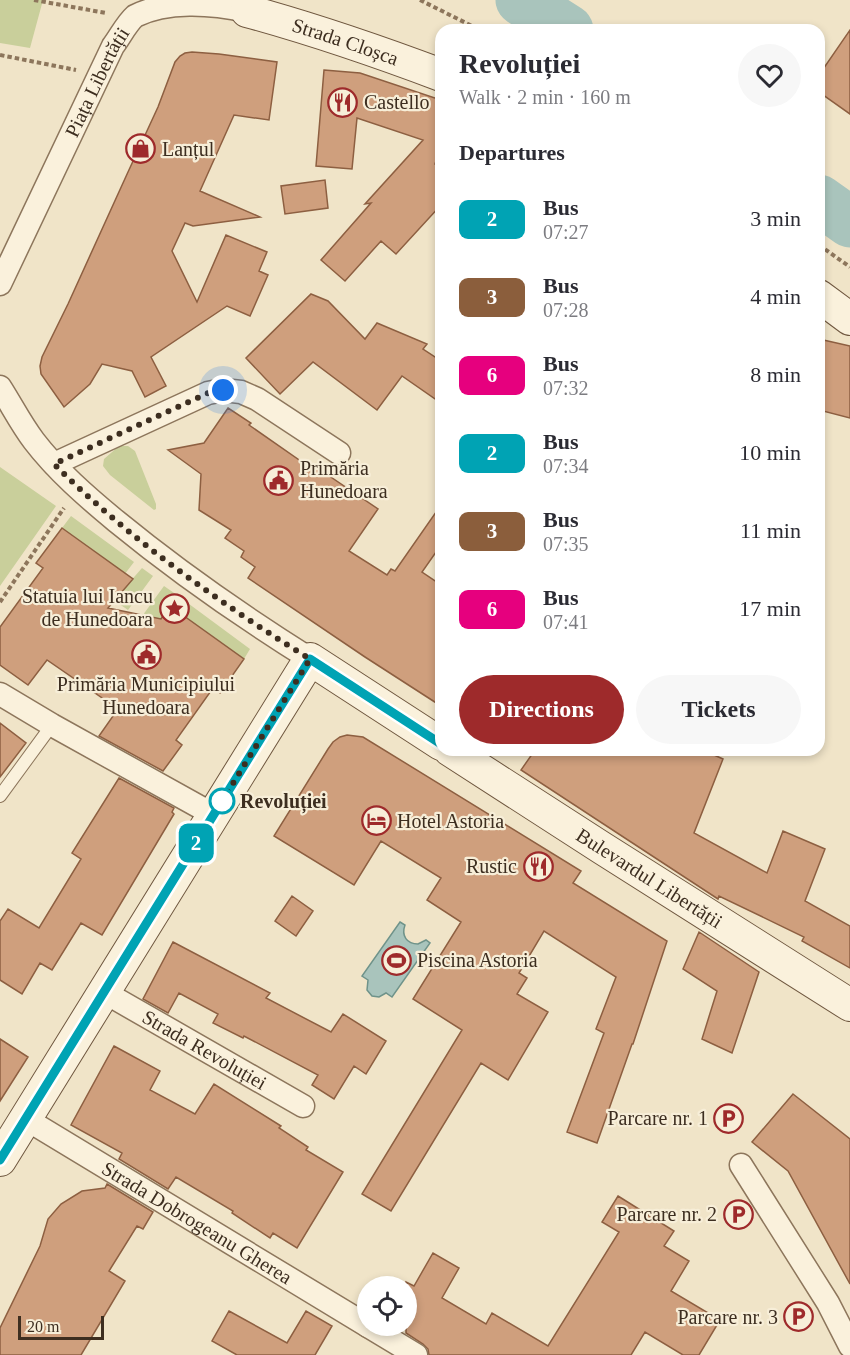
<!DOCTYPE html>
<html lang="en">
<head>
<meta charset="utf-8">
<style>
	body { margin:0; font-family:Georgia,serif; background:#f7f7f7; color:#2b2b33; height:100vh; display:flex; flex-direction:column; font-size:22px; white-space:nowrap }
	* { box-sizing:border-box; margin:0 }
	p { font-size:20px; color:#7c7c81 }
	.icon { flex:none; width:33px; height:33px; fill:none; stroke:currentColor; stroke-width:2; stroke-linecap:round; stroke-linejoin:round }
	.map { position:relative; flex:1; overflow:hidden }
	.sheet { position:absolute; left:435px; top:24px; width:390px; height:732px; display:flex; flex-direction:column; background:#fff; border-radius:18px; box-shadow:0 3px 9px #0003 }
	.sheet>* { flex:none }
	.badge { padding:0 12px; border-radius:9px; font-size:21px; line-height:39px }
	.buttons { position:absolute; left:357px; top:1276px; display:grid; gap:12px }
	.buttons a { display:grid; place-items:center; width:60px; height:60px; border-radius:50%; background:#fff; box-shadow:0 3px 9px #0003; font-size:30px }
	.scale { position:absolute; left:18px; bottom:15px; width:86px; box-sizing:border-box; padding-left:6px; border:3px solid #3d2e20; border-top:0; font-size:16px; line-height:21px; white-space:nowrap; color:#3d2e20; -webkit-text-stroke:4px #f7eed8; paint-order:stroke }
	.you { position:absolute; width:30px; height:30px; margin:-15px; border:4px solid #fff; border-radius:50%; background:#1a73e8; box-shadow:0 0 0 9px #1a73e833 }
	.map>.badge { position:absolute; translate:-50% -50%; box-shadow:0 0 0 3px #fff }
	h2 { padding:0 24px; font-size:22px; line-height:54px }
	.round { display:grid; place-items:center; flex:none; width:63px; height:63px; border-radius:32px; background:#f7f7f7 }
	.summary { display:flex; align-items:center; justify-content:space-between; height:102px; padding:0 24px }
	h1 { font-size:28px; font-weight:600; line-height:45px }
	.cta { display:flex; gap:12px; margin-top:auto; padding:12px 24px }
	.cta a { flex:1; height:69px; border-radius:36px; background:#9e2a2b; color:#fff; font-size:24px; font-weight:600; line-height:69px; text-align:center }
	.cta a+a { background:#f7f7f7; color:#2b2b33 }
	ul { padding:0; list-style:none }
	li { display:flex; align-items:center; gap:18px; height:78px; padding:0 24px }
	li div { flex:1 }
	li b { display:block; font-size:22px }
	li em { font-style:normal }
	li .badge { min-width:66px; font-weight:700; text-align:center }
	.map>svg:first-child { display:block }
	.green { fill:#c9cf9b }
	.water { fill:#a9c4bc; stroke:#6f938a; stroke-width:1.5 }
	.lines { fill:none; stroke-linecap:round; stroke-linejoin:round }
	.river { stroke:#a9c4bc; stroke-width:51 }
	.building { fill:#cf9f7d; stroke:#8d5f41; stroke-width:1.5 }
	.lane-casing { stroke:#8d765c; stroke-width:14 }
	.street-casing { stroke:#8d765c; stroke-width:25 }
	.secondary-casing { stroke:#6f573f; stroke-width:34 }
	.path { stroke:#8d765c; stroke-width:4; stroke-dasharray:4.5 3; stroke-linecap:butt }
	.lane { stroke:#faf1dc; stroke-width:12 }
	.street { stroke:#faf1dc; stroke-width:22 }
	.secondary { stroke:#faf1dc; stroke-width:32 }
	.line-casing { stroke:#fff; stroke-width:14 }
	.line { stroke:#00a3b4; stroke-width:9 }
	.walk { stroke:#3d2e20; stroke-width:6; stroke-dasharray:0 10.8 }
	.stop-dot { fill:#fff; stroke:#00a3b4; stroke-width:3 }
	.labels { text-anchor:middle; stroke-width:4.5; stroke-linejoin:round; paint-order:stroke }
	.street-label { font-size:20px; fill:#3d2e20; stroke:#f7eed8 }
	.poi-label { font-size:20px; fill:#3d2e20; stroke:#f7eed8; text-anchor:start }
	.stop-label { font-size:20px; font-weight:bold; fill:#3d2e20; stroke:#f7eed8; text-anchor:start }
</style>
</head>
<body>
<div class="map">
<svg width="850" height="1355" viewBox="0 0 850 1355">
	<rect width="100%" height="100%" fill="#f0e4c8"/>
	<path class="green" d="M0 0H43L30 48 0 43Z
		M119 446H128L135 451 156 504V509L154 510 110 475 103 466 104 459Z
		M0 467 56 506 0 586Z
		M71 516 134 562 121 579 128 584 142 568 153 576 128 610 87 582 104 558 62 528Z
		M164 586 177 595 167 610 175 615 185 601 250 649 244 659 197 625 180 648 140 619Z"/>
	<path class="water" d="M400 922 405 925C401 936 407 944 418 944L426 940 430 943 392 997 386 993 379 997 372 996 367 990 368 980 362 976Z"/>
	<g class="lines">
		<path class="river" d="M521 0 568 30
			M819 200 850 222"/>
	</g>
	<path class="building" d="M850 30V114L819 92V75Z
		M192 52 219 54 277 62 269 120 234 115 200 191 260 217 193 226 185 223 172 251 197 302 226 235 267 252 259 271 268 275 250 316 227 306 151 357 166 386 145 397 132 371 102 364 90 384 64 407 41 374 40 366 42 357 68 304 128 172 158 107 175 62 180 56 185 53Z
		M324 70 360 73 441 100V146L435 164 441 170V205L396 254 381 241 345 281 321 260 371 203 365 204 423 140 357 118 352 169 316 166Z
		M325 180 328 208 285 214 281 186Z
		M311 294 328 301 365 339 377 323 427 344 423 349 441 361V403L402 376 377 410 313 362 280 394 246 358Z
		M819 339 850 346V418L819 410Z
		M228 408 251 423 249 425 305 464 307 461 378 509 349 551 387 575 391 569 395 571 441 505V545L422 572 441 585V706L365 657 248 578 255 567 241 557 244 551 225 538 231 530 199 510 201 474 168 450 204 443Z
		M62 528 133 579 108 608 161 619 170 606 244 659 220 693 213 688 176 740 182 745 163 771 99 736 118 709 47 660 28 685 0 665V627L43 568 36 563Z
		M0 723 26 743 0 777Z
		M347 735 363 737 581 871 573 883 667 941 633 1044H632L597 1143 567 1132 604 1033 596 1029 616 977 544 931 519 973 527 978 517 994 548 1012 508 1080 481 1063 391 1211 362 1194 462 1030 413 999 461 922 427 900 441 878 381 841 354 885 274 836 328 749 333 742 340 737Z
		M535 750H703L723 759 694 833 767 873 783 831 825 849 805 901 850 926V968L802 941 804 937 719 896 718 899 521 770Z
		M119 778 174 808 172 812 174 814 102 935 81 923 52 970 40 963 22 994 0 980V921L8 909 39 928 81 859 72 853Z
		M292 896 313 911 296 936 275 921Z
		M699 932 759 972 732 1053 702 1039 717 991 683 969Z
		M173 942 270 993 266 998 331 1032 343 1014 386 1041 366 1074 354 1066 334 1099 312 1085 318 1075 244 1036 243 1038 213 1023 218 1014 179 993 168 1013 143 999Z
		M0 1039 28 1057 0 1101Z
		M114 1046 160 1071 150 1090 195 1114 214 1084 281 1126 279 1128 308 1147 306 1150 343 1172 297 1248 273 1233 270 1238 232 1213 233 1211 176 1177 168 1189 119 1159 122 1153 71 1125Z
		M793 1094 850 1139V1284L788 1171 752 1142Z
		M107 1184 153 1212 143 1229 137 1226 109 1271 125 1281 81 1355H0V1328L40 1246 48 1219 61 1204 82 1191 105 1188Z
		M618 1196 674 1231 664 1246 689 1261 671 1291 720 1320 699 1355H683L645 1332 631 1355H429L428 1349 423 1344 406 1333V1282L414 1286 433 1253 459 1268 442 1298 486 1324 492 1313 548 1346 619 1232 602 1222Z
		M229 1311 287 1343 306 1311 332 1326 315 1355H237L212 1341Z"/>
	<g class="lines">
		<defs>
			<path id="lane" d="M0 796 52 725"/>
			<g id="street">
				<path id="s1" d="M0 284 113 46C120 37 126 24 135 16 167 0 211 3 247 11"/>
				<path d="M0 387C11 404 21 424 34 441 57 471 87 497 116 521 177 571 243 617 310 659"/>
				<path d="M54 464 208 393 223 390 241 392 257 399 339 453"/>
				<path d="M0 694 52 725 214 815"/>
				<path id="s2" d="M104 992 303 1106"/>
				<path id="s3" d="M26 1119 368 1326"/>
				<path d="M741 1165 828 1303 850 1346"/>
				<path d="M368 1326 416 1355"/>
			</g>
			<g id="secondary">
				<path id="s4" d="M248 0 247 11C313 29 377 51 441 75"/>
				<path d="M819 296 850 319"/>
				<path id="s5" d="M450 750 602 848 850 1005"/>
				<path d="M0 1160 310 659 441 744"/>
			</g>
		</defs>
		<use href="#lane" class="lane-casing"/>
		<use href="#street" class="street-casing"/>
		<use href="#secondary" class="secondary-casing"/>
		<path class="path" d="M34 0 106 13
			M420 0 480 30
			M0 55 76 70
			M819 245 850 267
			M0 602 64 508"/>
		<use href="#lane" class="lane"/>
		<use href="#street" class="street"/>
		<use href="#secondary" class="secondary"/>
	</g>
	<g class="lines">
		<defs>
			<path id="line" d="M0 1160 310 659 441 744"/>
		</defs>
		<use href="#line" class="line-casing"/>
		<use href="#line" class="line"/>
		<path class="walk" d="M222 801 310 659C221 604 128 538 54 464L208 393 223 390"/>
	</g>
	<defs>
		<symbol id="restaurant-ring" viewBox="-11 -11 22 22"><circle r="9.5" fill="#f7eed8" stroke="#9e2a2b" stroke-width="1.5"/><path d="M-5-6h1v4h1v-4h1v4h1v-4h1v5L-1.5 .5V6h-2V.5L-5-1ZM5-6V6H3V1.5H1.5Q1.5-4 5-6Z" fill="#9e2a2b"/></symbol>
		<symbol id="shop-ring" viewBox="-11 -11 22 22"><circle r="9.5" fill="#f7eed8" stroke="#9e2a2b" stroke-width="1.5"/><path d="M-5-2.5h2.3a2.7 3.5 0 0 1 5.4 0H5L5.5 6h-11ZM-1.5-2.5h3a1.5 2.3 0 0 0-3 0Z" fill="#9e2a2b"/></symbol>
		<symbol id="civic-ring" viewBox="-11 -11 22 22"><circle r="9.5" fill="#f7eed8" stroke="#9e2a2b" stroke-width="1.5"/><path d="M-.6-6.5H3V-4.5H.6V-3L4-1V1h2V6H-6V1h2V-1L-.6-3ZM-1.2 2.5V6h2.4V2.5Z" fill="#9e2a2b"/></symbol>
		<symbol id="sight-ring" viewBox="-11 -11 22 22"><circle r="9.5" fill="#f7eed8" stroke="#9e2a2b" stroke-width="1.5"/><path d="M0-6L1.8-2.2L6-1.7L2.9 1.2L3.7 5.4L0 3.3L-3.7 5.4L-2.9 1.2L-6-1.7L-1.8-2.2Z" fill="#9e2a2b"/></symbol>
		<symbol id="hotel-ring" viewBox="-11 -11 22 22"><circle r="9.5" fill="#f7eed8" stroke="#9e2a2b" stroke-width="1.5"/><path d="M-6-4.5h1.5V1H6V5H4.5V3h-9V5H-6ZM-4 0a1.8 1.8 0 1 1 3.6 0ZM.5 0V-2.5h3Q6-2.5 6 0Z" fill="#9e2a2b"/></symbol>
		<symbol id="stadium-ring" viewBox="-11 -11 22 22"><circle r="9.5" fill="#f7eed8" stroke="#9e2a2b" stroke-width="1.5"/><path d="M0-5a6.5 5 0 1 0 0 10a6.5 5 0 1 0 0-10ZM-3.5-1.8h7v3.6h-7Z" fill="#9e2a2b"/></symbol>
		<symbol id="parking-ring" viewBox="-11 -11 22 22"><circle r="9.5" fill="#f7eed8" stroke="#9e2a2b" stroke-width="1.5"/><path d="M-3.5-5.5H1a3.5 3.5 0 0 1 0 7H-1V5.5H-3.5ZM-1-3.4V-.6H.8a1.4 1.4 0 0 0 0-2.8Z" fill="#9e2a2b"/></symbol>
	</defs>
	<g fill-rule="evenodd">
		<use href="#restaurant-ring" x="326" y="86" width="33" height="33"/>
		<use href="#shop-ring" x="124" y="132" width="33" height="33"/>
		<use href="#civic-ring" x="262" y="464" width="33" height="33"/>
		<use href="#sight-ring" x="158" y="592" width="33" height="33"/>
		<use href="#civic-ring" x="130" y="638" width="33" height="33"/>
		<use href="#hotel-ring" x="360" y="804" width="33" height="33"/>
		<use href="#restaurant-ring" x="522" y="850" width="33" height="33"/>
		<use href="#stadium-ring" x="380" y="944" width="33" height="33"/>
		<use href="#parking-ring" x="712" y="1102" width="33" height="33"/>
		<use href="#parking-ring" x="722" y="1198" width="33" height="33"/>
		<use href="#parking-ring" x="782" y="1300" width="33" height="33"/>
	</g>
	<circle class="stop-dot" cx="222" cy="801" r="12"/>
	<g class="labels">
		<g class="street-label">
			<text dy="7" stroke="none"><textPath href="#s4" startOffset="114">Strada Cloșca</textPath></text>
			<text dy="7" stroke="none"><textPath href="#s1" startOffset="224">Piața Libertății</textPath></text>
			<text dy="7" stroke="none"><textPath href="#s5" startOffset="237">Bulevardul Libertății</textPath></text>
			<text dy="7" stroke="none"><textPath href="#s2" startOffset="116">Strada Revoluției</textPath></text>
			<text dy="7" stroke="none"><textPath href="#s3" startOffset="200">Strada Dobrogeanu Gherea</textPath></text>
		</g>
		<g class="poi-label">
			<text x="364" y="109">Castello</text>
			<text x="162" y="156">Lanțul</text>
			<text x="300" y="475">Primăria<tspan x="300" dy="23">Hunedoara</tspan></text>
			<text x="153" y="603" text-anchor="end">Statuia lui Iancu<tspan x="153" dy="23">de Hunedoara</tspan></text>
			<text x="146" y="691" text-anchor="middle">Primăria Municipiului<tspan x="146" dy="23">Hunedoara</tspan></text>
			<text x="397" y="828">Hotel Astoria</text>
			<text x="517" y="873" text-anchor="end">Rustic</text>
			<text x="417" y="967">Piscina Astoria</text>
			<text x="708" y="1125" text-anchor="end">Parcare nr. 1</text>
			<text x="717" y="1221" text-anchor="end">Parcare nr. 2</text>
			<text x="778" y="1324" text-anchor="end">Parcare nr. 3</text>
		</g>
		<g class="stop-label">
			<text x="240" y="808">Revoluției</text>
		</g>
	</g>
</svg>
<div class="buttons">
<a><svg class="icon" aria-label="locate" viewBox="0 0 24 24"><circle cx="12" cy="12" r="6"/><path d="M12 2v4M12 18v4M2 12h4M18 12h4"/></svg></a>
</div>
<div class="scale">20 m</div>
<div class="you" style="left:223px;top:390px"></div>
<b class="badge" style="left:196px;top:843px;background:#00a3b4;color:#fff">2</b>
<section class="sheet">
<div class="summary"><div><h1>Revoluției</h1><p>Walk · 2 min · 160 m</p></div><a class="round"><svg class="icon" aria-label="heart" viewBox="0 0 24 24"><path d="M12 20l-8-8c-3-5 5-10 8-4 3-6 11-1 8 4z"/></svg></a></div>
<h2>Departures</h2>
<ul>
<li><span class="badge" style="background:#00a3b4;color:#fff">2</span><div><b>Bus</b><p>07:27</p></div><em>3 min</em></li>
<li><span class="badge" style="background:#8b5e3c;color:#fff">3</span><div><b>Bus</b><p>07:28</p></div><em>4 min</em></li>
<li><span class="badge" style="background:#e6007e;color:#fff">6</span><div><b>Bus</b><p>07:32</p></div><em>8 min</em></li>
<li><span class="badge" style="background:#00a3b4;color:#fff">2</span><div><b>Bus</b><p>07:34</p></div><em>10 min</em></li>
<li><span class="badge" style="background:#8b5e3c;color:#fff">3</span><div><b>Bus</b><p>07:35</p></div><em>11 min</em></li>
<li><span class="badge" style="background:#e6007e;color:#fff">6</span><div><b>Bus</b><p>07:41</p></div><em>17 min</em></li>
</ul>
<div class="cta"><a>Directions</a><a>Tickets</a></div>
</section>
</div>
</body>
</html>
